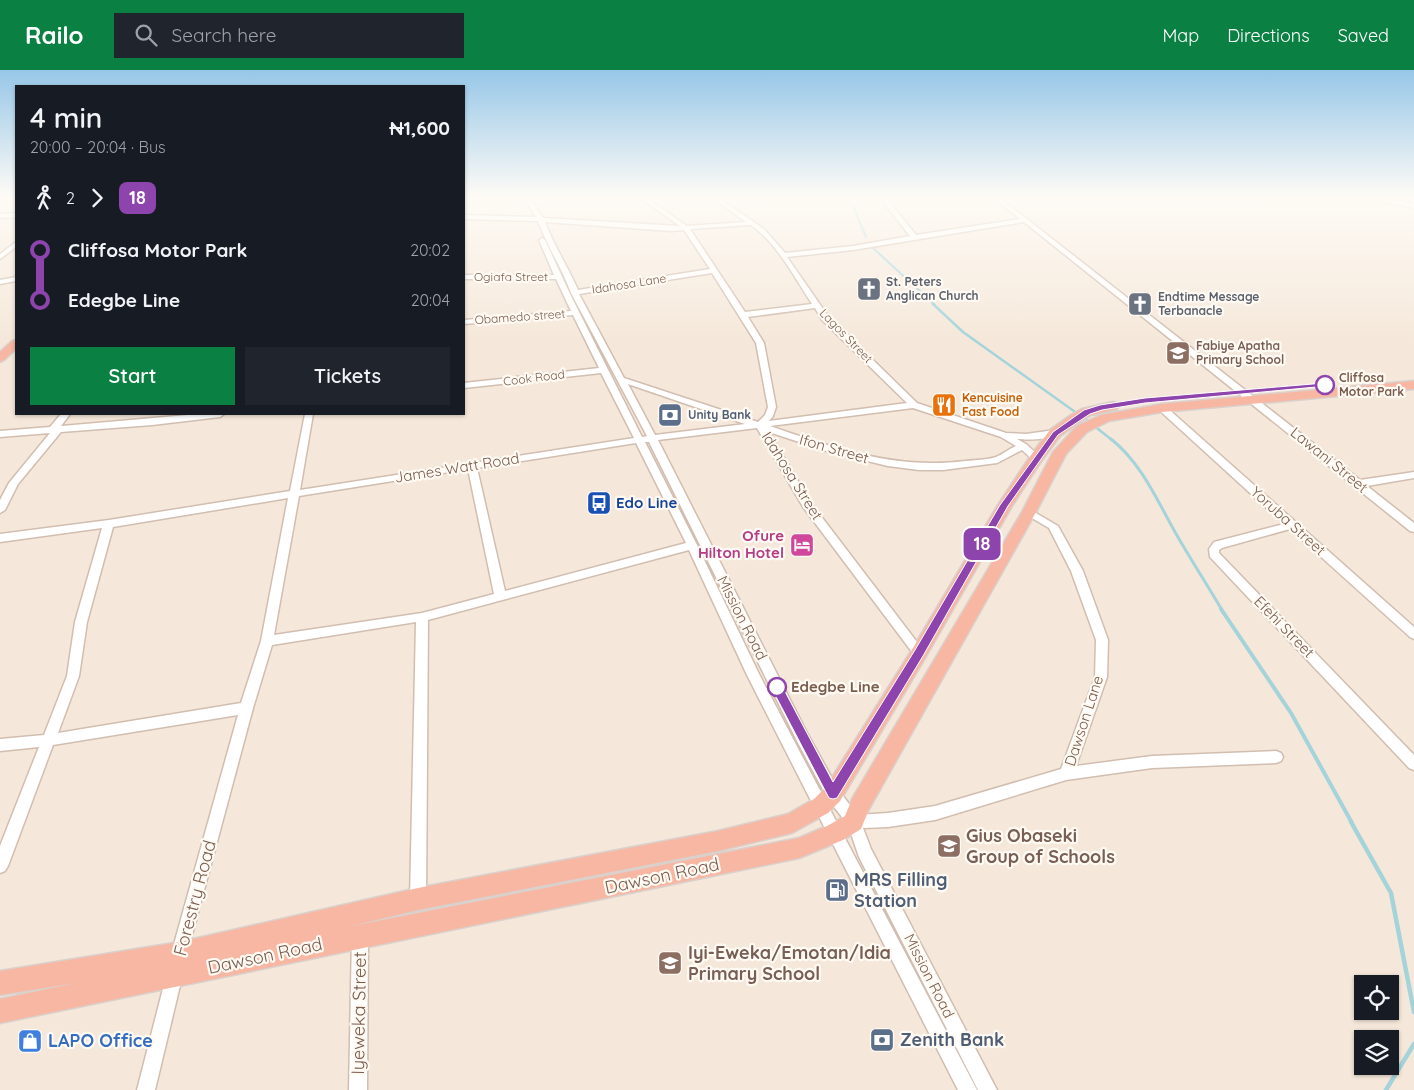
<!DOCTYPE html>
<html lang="en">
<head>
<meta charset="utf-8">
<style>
	body { margin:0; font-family:Quicksand,sans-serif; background:#20242c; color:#f1f3f6; height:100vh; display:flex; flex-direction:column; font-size:19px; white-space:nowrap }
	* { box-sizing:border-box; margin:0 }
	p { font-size:16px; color:#9ea1a6 }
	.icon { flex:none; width:28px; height:28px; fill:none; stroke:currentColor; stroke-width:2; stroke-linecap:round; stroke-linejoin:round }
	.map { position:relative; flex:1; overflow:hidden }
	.side { position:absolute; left:15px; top:15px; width:450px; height:330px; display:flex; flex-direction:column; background:#171b24; border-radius:0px; box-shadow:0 1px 4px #0004 }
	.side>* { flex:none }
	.badge { padding:0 10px; border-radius:8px; font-size:18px; line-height:32px }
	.buttons { position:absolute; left:1354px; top:905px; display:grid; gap:10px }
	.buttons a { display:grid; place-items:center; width:45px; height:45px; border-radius:0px; background:#171b24; box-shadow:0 1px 4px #0004; font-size:25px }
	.map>.badge { position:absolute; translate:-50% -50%; box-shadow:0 0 0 2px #fff }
	.legs { display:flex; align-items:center; gap:8px; height:55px; padding:0 15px; font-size:16px }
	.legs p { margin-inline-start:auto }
	.overview { display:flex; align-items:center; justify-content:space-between; height:85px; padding:0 15px }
	h1 { font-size:28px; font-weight:600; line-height:38px }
	.action { display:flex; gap:10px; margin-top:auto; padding:10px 15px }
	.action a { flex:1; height:58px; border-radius:0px; background:#0b8043; color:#fff; font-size:20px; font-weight:600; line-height:58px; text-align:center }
	.action a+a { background:#20242c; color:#f1f3f6 }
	ul { padding:0 15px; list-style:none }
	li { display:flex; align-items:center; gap:18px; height:50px; font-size:19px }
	li i { display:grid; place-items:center; width:8px; height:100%; margin:0 6px; background:currentColor }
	li i::after { content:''; width:12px; height:12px; margin:-6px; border:4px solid; border-radius:50%; background:#171b24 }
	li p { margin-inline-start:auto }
	li:first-child i { background:linear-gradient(#0000 50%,currentColor 0) }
	li:last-child i { background:linear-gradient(currentColor 50%,#0000 0) }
	header { display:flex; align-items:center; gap:30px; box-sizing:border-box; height:70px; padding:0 25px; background:#0b8043; color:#fff }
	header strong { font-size:24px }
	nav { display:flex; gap:28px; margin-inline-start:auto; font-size:18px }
	.search { width:350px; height:45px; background:#20242c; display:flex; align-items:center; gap:12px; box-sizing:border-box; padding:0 18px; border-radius:0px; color:#9ea1a6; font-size:19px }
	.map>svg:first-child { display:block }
	.residential { fill:#f5e8da; fill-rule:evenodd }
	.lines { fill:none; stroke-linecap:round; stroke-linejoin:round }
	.stream-far4 { stroke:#a5d3da; stroke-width:2 }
	.stream-far3 { stroke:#a5d3da; stroke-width:2.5 }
	.stream-far2 { stroke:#a5d3da; stroke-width:3 }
	.stream-far1 { stroke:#a5d3da; stroke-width:4 }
	.stream { stroke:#a5d3da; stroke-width:4.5 }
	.minor-casing { stroke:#d1beb0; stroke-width:3 }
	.highway-casing { stroke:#dad1cd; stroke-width:3 }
	.minor { fill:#fff; fill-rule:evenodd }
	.highway { fill:#f7b7a3; fill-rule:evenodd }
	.line-1 { fill:#8e44ad; stroke:#fff }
	.stop-1-dot { fill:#fff; stroke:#8e44ad; stroke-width:2.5 }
	.labels { text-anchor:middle; stroke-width:4.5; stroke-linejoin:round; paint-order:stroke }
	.far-street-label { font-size:12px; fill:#7a5c4d; stroke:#fffaf3 }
	.far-worship-label { font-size:12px; font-weight:bold; fill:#5b616d; stroke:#fffaf3; text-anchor:start }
	.far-education-label { font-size:12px; font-weight:bold; fill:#785e54; stroke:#fffaf3; text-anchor:start }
	.far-stop-label { font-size:12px; font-weight:bold; fill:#7a5c4d; stroke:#fffaf3; text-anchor:start }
	.far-food-label { font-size:12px; font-weight:bold; fill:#c56008; stroke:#fffaf3; text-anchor:start }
	.far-service-label { font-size:12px; font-weight:bold; fill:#4e5e75; stroke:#fffaf3; text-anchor:start }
	.street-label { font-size:15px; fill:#7a5c4d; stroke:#fffaf3 }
	.transit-label { font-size:15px; font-weight:bold; fill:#164399; stroke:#fffaf3; text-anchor:start }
	.hotel-label { font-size:15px; font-weight:bold; fill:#b23c85; stroke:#fffaf3; text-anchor:end }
	.stop-label { font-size:15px; font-weight:bold; fill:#7a5c4d; stroke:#fffaf3; text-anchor:start }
	.near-education-label { font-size:18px; font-weight:bold; fill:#785e54; stroke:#fffaf3; text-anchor:start }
	.near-street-label { font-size:18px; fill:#7a5c4d; stroke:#fffaf3 }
	.near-service-label { font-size:18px; font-weight:bold; fill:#4e5e75; stroke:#fffaf3; text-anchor:start }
	.near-shop-label { font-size:18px; font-weight:bold; fill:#366cbe; stroke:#fffaf3; text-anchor:start }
</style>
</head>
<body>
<header>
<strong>Railo</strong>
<div class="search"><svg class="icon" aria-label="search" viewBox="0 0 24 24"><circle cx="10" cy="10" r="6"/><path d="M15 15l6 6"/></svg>Search here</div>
<nav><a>Map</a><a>Directions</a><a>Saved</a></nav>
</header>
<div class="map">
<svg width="1414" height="1020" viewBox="0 0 1414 1020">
	<rect width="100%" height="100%" fill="#fdf6ec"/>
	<path class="residential" d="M0 128H16V344H464V128H1414V1020H0ZM1362 914H1390V941H1362ZM1362 969H1390V996H1362Z"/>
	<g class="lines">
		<path class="stream-far4" d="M843 128 853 136 866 167
			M873 178 935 235"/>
		<path class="stream-far3" d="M933 234 963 262 1078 344
			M1083 347 1112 370"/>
		<path class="stream-far2" d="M1111 369C1145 396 1160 438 1182 474 1195 496 1209 518 1222 540"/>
		<path class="stream-far1" d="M1221 539 1291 643 1352 753"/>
		<path class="stream" d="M1351 752 1391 823 1414 942
			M1386 1020 1414 974"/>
		<defs>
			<path id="minor" d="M524 128H530L543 148 680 156 640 128H646L687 156 746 152 713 128H719L764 159 785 183 853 176 910 166 880 128H886L916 165 1020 149 994 128H1000L1360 410 1414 402V408L1367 416 1414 453V462L1410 461 1024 152 853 180 787 187 828 246 917 333 1006 363 1026 364 1055 360 1060 363C1050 370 1029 370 1017 369L1026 374 1039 386V390H1033L1022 380 997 393 943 400H919L888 396 826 381 769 362 811 433 923 580 925 583 923 586 919 588 915 586 803 437 757 358 658 370 807 663 838 719 857 745 888 743 935 736 1061 699 1095 607 1096 570 1071 501 1049 458 1025 444 1024 442 1025 440 1029 439 1058 456 1083 501 1108 570 1107 607 1076 696 1152 686 1276 681 1281 683 1283 687 1281 691 1276 693 1152 698 1066 710 935 750 888 757 863 758 871 779 997 1020H978L859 787 848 755 828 729 797 671 649 372H645L697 475 759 604 977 1020H958L747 605 689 480 428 550 426 829 424 835 418 837 412 835 410 829 416 552 272 575 253 638 185 891 179 893 173 891 171 885 238 645 53 675 8 796 5 801 0 803V776L39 677 0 681V669L44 665 67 606 75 552 102 458 0 472V464L109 450 290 421 305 344H313L300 420 634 368 601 303 464 318V313L599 298 573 245 464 254V250L571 241 556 209H464V205H554L539 170 542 168 545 170 570 224 642 367 647 366 571 223C562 198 547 176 538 151L464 149V145L536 147ZM545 152 671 161 684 160 710 199 578 220C568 197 554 176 545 152ZM751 155C778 174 794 207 812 234L745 242 690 159ZM712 203 756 273 768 337 765 345 758 352 624 308 579 224ZM815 238 822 250 907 333 769 351 773 346 776 337 764 273 748 247ZM628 314 745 354 655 365ZM913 338 1001 367 1016 376C1009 379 1003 384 996 387 987 390 975 390 965 391 896 400 834 378 770 356ZM636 373 686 473 505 521 477 398ZM468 399 494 524 422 543 274 565 299 426ZM288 428 261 571 241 633 58 663 79 606 87 552 113 457Z
				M1368 128H1378L1414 134V138Z
				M16 143V147L0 148V144Z
				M16 172V177L0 189V184Z
				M16 207V211L0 214V210Z
				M1162 335 1165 336 1414 557V569L1410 567 1290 459 1222 478 1219 480V483L1414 685V700L1409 698 1210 487 1209 479 1214 472 1284 454 1159 340 1158 338Z
				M61 344H70L61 356H62L199 344H224L220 347 152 355 61 362 18 414 5 440 0 443V430L9 413 50 363 0 367V361L50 357Z
				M360 858 366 860 368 866 367 1020H349L352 866 354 860Z
				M175 895 181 897 183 903 155 1020H137L167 903 169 897Z"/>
			<path id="highway" d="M16 270V279L4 290 0 292V282L12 271Z
				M1414 311V319L1162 342 1109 351 1087 362 1066 384 1036 442 869 739 861 759 843 770 799 788 0 953V929L76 913 0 925V901L180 872 418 818 718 761 788 744 814 729 826 717 913 578 998 435 1031 385 1050 360 1071 345 1082 339 1113 332 1117 333 1119 336 1117 339 1091 345 1081 351 1060 366 1042 390 1012 436 925 588 840 731 828 743 792 763 718 781 418 840 347 857 799 768 827 756 845 746 852 729 1022 442 1053 382 1077 356 1101 345 1162 334Z"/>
		</defs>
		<use href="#minor" class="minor-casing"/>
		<use href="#highway" class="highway-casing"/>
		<use href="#minor" class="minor"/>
		<use href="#highway" class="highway"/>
	</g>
	<linearGradient id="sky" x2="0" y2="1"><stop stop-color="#97c7e8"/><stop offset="0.47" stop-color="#fefbf6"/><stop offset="1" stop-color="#fefbf6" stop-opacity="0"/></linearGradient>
	<rect width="1414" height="270" fill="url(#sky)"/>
	<path class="line-1" d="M1325 313H1327V316L1145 333 1102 340 1090 344 1058 365 1008 436 923 586 837 728 833 729 829 728 771 617 773 614H781L833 712 915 580 1000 435 1053 362 1084 340 1100 335 1145 328Z"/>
	<defs>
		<symbol id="church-square" viewBox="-11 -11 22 22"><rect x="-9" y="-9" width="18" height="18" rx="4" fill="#6b7280" stroke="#fffaf3"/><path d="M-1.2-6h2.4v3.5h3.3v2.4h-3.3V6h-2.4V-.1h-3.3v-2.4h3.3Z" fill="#fff"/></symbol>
		<symbol id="school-square" viewBox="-11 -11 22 22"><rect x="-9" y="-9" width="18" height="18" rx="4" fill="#8d6e63" stroke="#fffaf3"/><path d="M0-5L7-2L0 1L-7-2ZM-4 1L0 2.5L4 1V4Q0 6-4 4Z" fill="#fff"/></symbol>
		<symbol id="restaurant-square" viewBox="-11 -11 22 22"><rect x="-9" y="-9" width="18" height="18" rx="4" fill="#e8710a" stroke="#fffaf3"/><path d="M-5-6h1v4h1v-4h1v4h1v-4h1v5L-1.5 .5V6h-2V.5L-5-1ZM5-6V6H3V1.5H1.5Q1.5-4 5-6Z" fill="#fff"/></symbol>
		<symbol id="bank-square" viewBox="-11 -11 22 22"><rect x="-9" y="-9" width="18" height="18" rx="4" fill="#5c6f8a" stroke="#fffaf3"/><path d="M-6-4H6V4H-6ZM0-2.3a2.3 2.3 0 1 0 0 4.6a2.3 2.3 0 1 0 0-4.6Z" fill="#fff"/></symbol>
		<symbol id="bus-square" viewBox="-11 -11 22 22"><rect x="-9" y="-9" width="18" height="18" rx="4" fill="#1a4fb4" stroke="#fffaf3"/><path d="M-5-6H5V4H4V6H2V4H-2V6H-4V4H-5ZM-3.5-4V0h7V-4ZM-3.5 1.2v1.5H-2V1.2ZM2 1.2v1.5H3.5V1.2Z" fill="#fff"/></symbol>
		<symbol id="hotel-square" viewBox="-11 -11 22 22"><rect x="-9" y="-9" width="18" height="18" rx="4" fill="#d1479c" stroke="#fffaf3"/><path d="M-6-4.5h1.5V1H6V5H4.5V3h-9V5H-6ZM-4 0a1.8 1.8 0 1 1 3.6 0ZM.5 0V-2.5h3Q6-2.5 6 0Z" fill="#fff"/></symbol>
		<symbol id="fuel-square" viewBox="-11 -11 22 22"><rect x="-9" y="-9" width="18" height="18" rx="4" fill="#5c6f8a" stroke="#fffaf3"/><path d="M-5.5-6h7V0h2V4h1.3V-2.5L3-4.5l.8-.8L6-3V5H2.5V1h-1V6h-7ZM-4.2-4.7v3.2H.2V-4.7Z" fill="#fff"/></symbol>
		<symbol id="shop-square" viewBox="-11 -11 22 22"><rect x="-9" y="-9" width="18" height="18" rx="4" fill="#3f7fe0" stroke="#fffaf3"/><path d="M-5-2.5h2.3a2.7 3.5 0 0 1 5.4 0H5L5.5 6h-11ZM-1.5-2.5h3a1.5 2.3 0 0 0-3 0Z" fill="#fff"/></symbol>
	</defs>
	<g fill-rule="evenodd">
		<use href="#church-square" x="855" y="205" width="28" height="28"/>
		<use href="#church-square" x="1126" y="220" width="28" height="28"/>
		<use href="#school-square" x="1164" y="269" width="28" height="28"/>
		<use href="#restaurant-square" x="930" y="321" width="28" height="28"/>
		<use href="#bank-square" x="656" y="331" width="28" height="28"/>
		<use href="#bus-square" x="585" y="419" width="28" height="28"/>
		<use href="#hotel-square" x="788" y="461" width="28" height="28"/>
		<use href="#school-square" x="935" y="762" width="28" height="28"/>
		<use href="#fuel-square" x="823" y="806" width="28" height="28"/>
		<use href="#school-square" x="656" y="879" width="28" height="28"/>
		<use href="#bank-square" x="868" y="956" width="28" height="28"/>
		<use href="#shop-square" x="16" y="957" width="28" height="28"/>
	</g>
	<g class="stop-1-dot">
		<circle cx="1325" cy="315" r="9"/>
		<circle cx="777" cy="617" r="9"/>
	</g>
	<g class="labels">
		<g class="far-street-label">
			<text x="511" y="211">Ogiafa Street</text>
			<text transform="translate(629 214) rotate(-9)" y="4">Idahosa Lane</text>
			<text transform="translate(520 247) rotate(-4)" y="4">Obamedo street</text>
			<text transform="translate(846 266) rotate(46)" y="4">Lagos Street</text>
			<text transform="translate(534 308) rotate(-7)" y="4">Cook Road</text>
		</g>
		<g class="far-worship-label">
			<text x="886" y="216">St. Peters<tspan x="886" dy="14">Anglican Church</tspan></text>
			<text x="1158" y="231">Endtime Message<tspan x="1158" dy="14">Terbanacle</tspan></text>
		</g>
		<g class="far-education-label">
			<text x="1196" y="280">Fabiye Apatha<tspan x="1196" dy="14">Primary School</tspan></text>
		</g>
		<g class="far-stop-label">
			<text x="1339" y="312">Cliffosa<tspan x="1339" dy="14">Motor Park</tspan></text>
		</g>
		<g class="far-food-label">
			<text x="962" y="332">Kencuisine<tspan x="962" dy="14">Fast Food</tspan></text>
		</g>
		<g class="far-service-label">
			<text x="688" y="349">Unity Bank</text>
		</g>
		<g class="street-label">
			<text transform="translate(834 379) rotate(16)" y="5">Ifon Street</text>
			<text transform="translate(1329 390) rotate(39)" y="5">Lawani Street</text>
			<text transform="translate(457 398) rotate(-9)" y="5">James Watt Road</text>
			<text transform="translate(792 406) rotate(58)" y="5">Idahosa Street</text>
			<text transform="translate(1288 451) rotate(42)" y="5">Yoruba Street</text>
			<text transform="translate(742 548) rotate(63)" y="5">Mission Road</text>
			<text transform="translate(1284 557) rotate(46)" y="5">Efehi Street</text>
			<text transform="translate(1084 651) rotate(-72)" y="5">Dawson Lane</text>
			<text transform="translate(929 906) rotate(63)" y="5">Mission Road</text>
		</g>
		<g class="transit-label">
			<text x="616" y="438">Edo Line</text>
		</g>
		<g class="hotel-label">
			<text x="784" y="471">Ofure<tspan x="784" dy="17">Hilton Hotel</tspan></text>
		</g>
		<g class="stop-label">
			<text x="791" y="622">Edegbe Line</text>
		</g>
		<g class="near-education-label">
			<text x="966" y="772">Gius Obaseki<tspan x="966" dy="21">Group of Schools</tspan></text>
			<text x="688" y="889">Iyi-Eweka/Emotan/Idia<tspan x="688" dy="21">Primary School</tspan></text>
		</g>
		<g class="near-street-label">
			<text transform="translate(662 806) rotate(-12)" y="6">Dawson Road</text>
			<text transform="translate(195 828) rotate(-75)" y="6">Forestry Road</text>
			<text transform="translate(265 886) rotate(-12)" y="6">Dawson Road</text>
			<text transform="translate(359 943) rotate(-89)" y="6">Iyeweka Street</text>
		</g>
		<g class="near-service-label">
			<text x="854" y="816">MRS Filling<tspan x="854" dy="21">Station</tspan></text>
			<text x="900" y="976">Zenith Bank</text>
		</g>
		<g class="near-shop-label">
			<text x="48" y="977">LAPO Office</text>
		</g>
	</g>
</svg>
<div class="buttons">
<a><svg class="icon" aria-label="locate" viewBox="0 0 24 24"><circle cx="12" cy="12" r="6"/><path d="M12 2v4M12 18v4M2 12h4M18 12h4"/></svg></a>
<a><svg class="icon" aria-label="layers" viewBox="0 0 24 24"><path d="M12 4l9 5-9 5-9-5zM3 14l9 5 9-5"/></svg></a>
</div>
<b class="badge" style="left:982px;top:474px;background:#8e44ad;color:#fff">18</b>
<section class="side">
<div class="overview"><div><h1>4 min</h1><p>20:00 – 20:04 · Bus</p></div><b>₦1,600</b></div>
<div class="legs"><svg class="icon" aria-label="walk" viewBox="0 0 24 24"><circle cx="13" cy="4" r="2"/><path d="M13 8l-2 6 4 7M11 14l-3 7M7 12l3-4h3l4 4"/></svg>2<svg class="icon" aria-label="forward" viewBox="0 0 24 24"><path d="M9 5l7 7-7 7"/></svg><b class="badge" style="background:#8e44ad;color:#fff">18</b></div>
<ul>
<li><i style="color:#8e44ad"></i><b>Cliffosa Motor Park</b><p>20:02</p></li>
<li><i style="color:#8e44ad"></i><b>Edegbe Line</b><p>20:04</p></li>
</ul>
<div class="action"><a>Start</a><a>Tickets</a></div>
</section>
</div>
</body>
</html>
